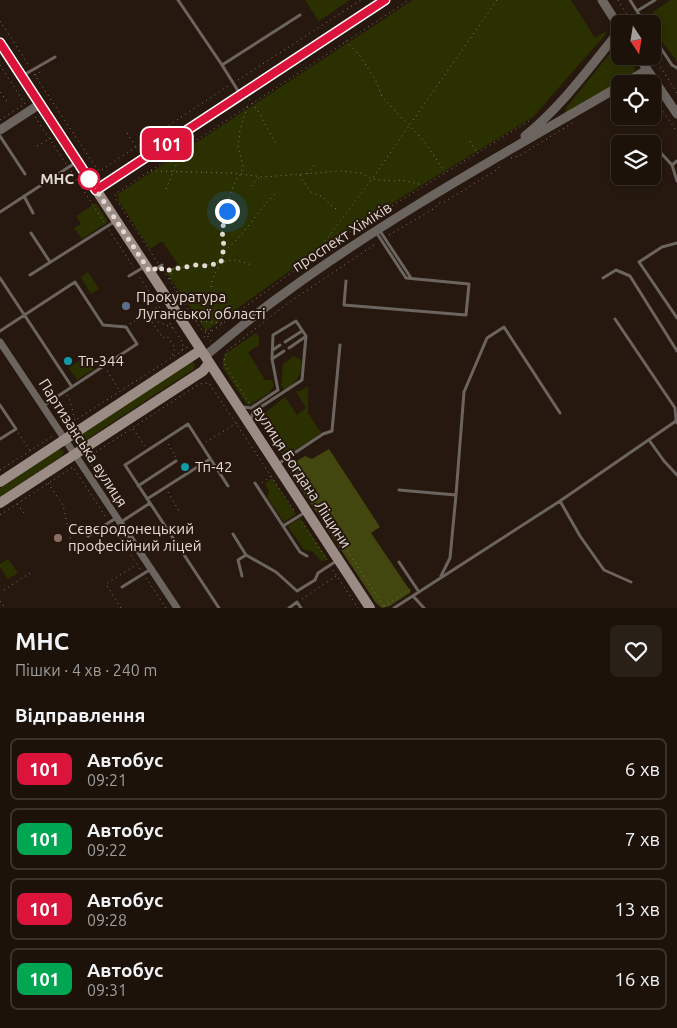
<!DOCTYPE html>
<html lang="uk">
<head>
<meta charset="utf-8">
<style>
	body { margin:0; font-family:Ubuntu,sans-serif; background:#292018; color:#f1f3f6; height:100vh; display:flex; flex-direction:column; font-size:19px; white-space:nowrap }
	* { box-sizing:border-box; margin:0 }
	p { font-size:16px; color:#a09e9c }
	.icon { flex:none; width:28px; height:28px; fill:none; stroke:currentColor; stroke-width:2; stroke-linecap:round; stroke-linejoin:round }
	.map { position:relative; height:608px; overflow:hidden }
	.side { display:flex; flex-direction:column; background:#1c120a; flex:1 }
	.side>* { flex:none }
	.badge { padding:0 10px; border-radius:8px; font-size:18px; line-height:32px }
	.needle { width:32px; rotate:168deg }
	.tools { position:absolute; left:611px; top:15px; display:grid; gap:10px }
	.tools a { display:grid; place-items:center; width:50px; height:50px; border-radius:8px; background:#1c120a; box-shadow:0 2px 8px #0003,0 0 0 1px #3a322b; font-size:25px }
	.you { position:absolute; width:25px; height:25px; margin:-12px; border:4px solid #fff; border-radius:50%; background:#1a73e8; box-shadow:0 0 0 8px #1a73e833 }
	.map>.badge { position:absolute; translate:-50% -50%; box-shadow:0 0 0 2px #fff }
	h2 { padding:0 15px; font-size:19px; line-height:45px }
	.round { display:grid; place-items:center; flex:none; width:52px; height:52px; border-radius:8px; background:#292018 }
	.overview { display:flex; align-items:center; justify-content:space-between; height:85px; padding:0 15px }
	h1 { font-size:24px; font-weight:700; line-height:38px }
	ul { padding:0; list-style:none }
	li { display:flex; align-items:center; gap:15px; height:62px; margin:0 10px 8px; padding:0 5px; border:2px solid #3a322b; border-radius:8px }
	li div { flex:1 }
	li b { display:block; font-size:19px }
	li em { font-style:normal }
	li .badge { min-width:55px; font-weight:700; text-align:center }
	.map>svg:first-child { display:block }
	.green { fill:#2b3001 }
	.forest { fill:#41470f }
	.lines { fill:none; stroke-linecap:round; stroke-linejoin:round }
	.path { stroke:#83776f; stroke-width:1; stroke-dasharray:1 4; stroke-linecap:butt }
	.service { stroke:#6c645f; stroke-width:3 }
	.minor { stroke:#6c645f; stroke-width:7 }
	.tertiary { stroke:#6c645f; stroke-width:9 }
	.secondary { stroke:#9b8d86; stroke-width:10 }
	.line-casing { stroke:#fff; stroke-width:11 }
	.line { stroke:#dc143c; stroke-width:8 }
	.walk { stroke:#e3d9d3; stroke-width:5; stroke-dasharray:0 9 }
	.stop-dot { fill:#fff; stroke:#dc143c; stroke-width:2.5 }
	.service-dot { fill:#5c6f8a; stroke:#26180e; stroke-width:2 }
	.culture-dot { fill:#0f9aa8; stroke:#26180e; stroke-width:2 }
	.education-dot { fill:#8d6e63; stroke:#26180e; stroke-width:2 }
	.labels { text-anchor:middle; stroke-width:4; stroke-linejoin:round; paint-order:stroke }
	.stop-label { font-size:15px; font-weight:bold; fill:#e3d9d3; stroke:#26180e; text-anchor:end }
	.street-label { font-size:15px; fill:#e3d9d3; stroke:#26180e }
	.poi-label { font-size:15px; fill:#e3d9d3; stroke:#26180e; text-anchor:start }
</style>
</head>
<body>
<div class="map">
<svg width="677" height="608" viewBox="0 0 677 608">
	<rect width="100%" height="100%" fill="#26180e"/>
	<path class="green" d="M305 0H350L319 21Z
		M413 0H571L595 38 606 31 605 35 533 117 337 237 206 331 166 272 178 264 162 241 150 249 119 201 118 194Z
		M671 0H677V61C666 46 651 32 653 12Z
		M620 48V56H632C636 63 637 68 632 75L566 113V108L612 51Z
		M96 203 108 222 82 239 74 228 81 224 76 216Z
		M88 272 99 289 91 294 81 277Z
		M256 333 259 338V345L248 352 265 380H272L274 386 269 393 248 406 223 368V359L225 354Z
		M86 356 94 369 77 380 69 368Z
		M294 356 301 360C303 372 296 385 284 389L281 386 283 364Z
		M190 362 195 363 194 369 81 443 76 441 77 436Z
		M308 386V413L321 433 287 456 262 418V415L285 397 297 415 306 408 296 391H300Z
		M58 449 64 451 62 456 0 497V488Z
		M272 478 296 514 284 522 267 497 269 491 265 484Z
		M300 518 328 560 321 561 312 551 304 550 288 526Z
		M8 559 18 573 8 579 0 567V564Z"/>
	<path class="forest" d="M329 449 380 527 371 533 411 592 390 606 382 608 376 603 290 472V465L305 456 312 459Z"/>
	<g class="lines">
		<path class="path" d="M618 0 633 24
			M623 20 628 16
			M0 21 30 67
			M346 41 360 56 376 81 382 97 424 141 445 172
			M652 54 677 93
			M0 65 25 104 0 120
			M34 74 97 169 100 171 228 86
			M35 75 44 70
			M238 80 361 0
			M0 92 7 101
			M652 95 677 132
			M249 99 258 111 276 144
			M247 107 240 130 238 147 243 166 241 174 236 180 229 197 222 229 224 247 221 262 236 260 252 265
			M35 117 66 164
			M127 133 136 147
			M470 141 477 153
			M37 146 51 138
			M511 158 519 156 574 122
			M71 171 104 222
			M151 171 233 173 263 177 341 171 361 173 372 179 393 181 402 180 423 185
			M307 174 316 163
			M300 175 301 178 311 192 323 197 334 208 340 210
			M251 186 260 177
			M166 189 182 151
			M109 230 134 268
			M389 235 435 208 439 203H443L498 169 501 164
			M224 251C245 235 257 211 276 193
			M316 254 351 231 529 121
			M158 263 116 199 115 194 409 0
			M163 270 201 329 204 331 214 330
			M163 271 196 265H207L221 262 212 280 211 287
			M170 279 174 265
			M144 316 173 328
			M149 318 163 338 167 336 175 348 172 356
			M196 321 222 323
			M130 324 159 306
			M205 332 211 341
			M204 337 314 256 372 179 497 0
			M182 350 190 346
			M107 371 120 391
			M67 395 70 401 75 420
			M249 403 225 365 224 361 227 351 288 303 377 243
			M257 415 284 455
			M65 427 182 351 183 343 139 276
			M133 429 145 446
			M18 433 30 450
			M206 442 237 423
			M168 444 176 456 174 457
			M289 463 385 608
			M0 470 53 436
			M48 483 63 505 72 546
			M262 483 271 476
			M168 492 179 511
			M111 495 87 458 199 384 209 383 295 512
			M17 504 24 513
			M0 515 73 467 107 519
			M302 522 327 560
			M112 526 140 569
			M333 570 358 608
			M146 578 166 608
			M4 590 30 573
			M302 599 336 576
			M0 601 5 608
			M384 606 410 589
			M121 608 106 584 136 565"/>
		<path class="service" d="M178 0 222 65
			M630 0 645 24
			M637 11 655 0
			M652 35 672 65 677 68
			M22 76 55 57
			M240 94 222 65 300 15
			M0 136 25 174
			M660 152 672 165 677 161
			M672 165 677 181
			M24 196 33 213
			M0 212 75 163
			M380 231 411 278
			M31 233 50 262
			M677 243 662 247 639 262 677 318
			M152 271 162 265
			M30 275 114 222
			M129 276 144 267
			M0 278 72 387
			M603 278 616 270 630 276 677 351
			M346 281 344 305 466 315 469 284 406 278 376 232
			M615 319 675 408 676 421
			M0 331 75 282 103 325 126 327 137 344 43 406
			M285 342 302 331
			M289 348 305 337
			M273 350 280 345
			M272 359 284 351
			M0 405 16 429 0 439
			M243 407 251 408 278 390 272 359 273 335 296 321 306 336 302 380 253 412 250 422
			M649 440 664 461 677 475
			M278 464 323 434 332 431 340 345
			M255 483 283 526 304 513
			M138 486 176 461
			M399 490 456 495 450 558 441 576
			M456 495 464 392 487 338 504 327 560 413
			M147 499 210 459
			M560 501 580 536 604 570 631 582
			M121 522 150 503
			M283 526 300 552 307 556
			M233 534 246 555 276 572 297 591 315 580 318 573 338 560
			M88 536 116 518
			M399 562 419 592
			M242 576 238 560 246 555
			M122 587 151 569
			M413 596 424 608
			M219 608 125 465 188 424 228 486
			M289 608 297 602 301 608
			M394 608 560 501 676 421 677 423"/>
		<path class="minor" d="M0 342 177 608"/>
		<path class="tertiary" d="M602 0 620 28
			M638 56 677 114
			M623 84 647 70
			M0 130 40 104
			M525 136C562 106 590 67 620 30
			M96 190 385 0
			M205 356C230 336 255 314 282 295 388 217 507 152 620 86"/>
		<path class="secondary" d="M0 43 370 608
			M0 482 201 350
			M0 503 203 371 209 363"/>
	</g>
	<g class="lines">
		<defs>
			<path id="line" d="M0 43 96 190 385 0"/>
		</defs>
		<use href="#line" class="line-casing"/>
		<use href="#line" class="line"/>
		<path class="walk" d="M89 179 150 272 160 266 163 271 196 265 207 266 221 262 224 247 222 230 227 211"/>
	</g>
	<circle class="stop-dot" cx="89" cy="179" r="10"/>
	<circle class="service-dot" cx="126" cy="306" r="5"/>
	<g class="culture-dot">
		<circle cx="68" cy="361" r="5"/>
		<circle cx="185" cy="467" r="5"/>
	</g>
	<circle class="education-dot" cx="58" cy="538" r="5"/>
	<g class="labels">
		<g class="stop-label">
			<text x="74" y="184">МНС</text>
		</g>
		<g class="street-label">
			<text transform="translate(342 237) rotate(-33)" y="5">проспект Хіміків</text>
			<text transform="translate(83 443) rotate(57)" y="5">Партизанська вулиця</text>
			<text transform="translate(302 477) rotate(57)" y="5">вулиця Богдана Ліщини</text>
		</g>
		<g class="poi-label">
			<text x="136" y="302">Прокуратура<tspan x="136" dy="17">Луганської області</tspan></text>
			<text x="78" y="366">Тп-344</text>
			<text x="195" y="472">Тп-42</text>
			<text x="68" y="534">Сєвєродонецький<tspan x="68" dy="17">професійний ліцей</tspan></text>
		</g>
	</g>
</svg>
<div class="tools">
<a><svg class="needle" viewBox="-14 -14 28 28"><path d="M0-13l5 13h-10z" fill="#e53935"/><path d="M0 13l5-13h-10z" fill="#a09e9c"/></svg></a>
<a><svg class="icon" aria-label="locate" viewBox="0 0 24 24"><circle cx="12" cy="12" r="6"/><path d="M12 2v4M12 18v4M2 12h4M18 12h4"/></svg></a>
<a><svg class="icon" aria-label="layers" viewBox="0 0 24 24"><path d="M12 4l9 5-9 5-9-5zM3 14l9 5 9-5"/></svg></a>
</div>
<div class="you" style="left:227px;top:211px"></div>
<b class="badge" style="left:167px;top:144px;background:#dc143c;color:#fff">101</b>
</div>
<section class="side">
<div class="overview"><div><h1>МНС</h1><p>Пішки · 4 хв · 240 m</p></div><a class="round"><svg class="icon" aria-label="heart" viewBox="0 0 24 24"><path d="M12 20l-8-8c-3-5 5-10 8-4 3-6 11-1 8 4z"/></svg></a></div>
<h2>Відправлення</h2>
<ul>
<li><span class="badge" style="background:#dc143c;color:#fff">101</span><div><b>Автобус</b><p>09:21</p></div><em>6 хв</em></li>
<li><span class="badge" style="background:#00a651;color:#fff">101</span><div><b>Автобус</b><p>09:22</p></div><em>7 хв</em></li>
<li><span class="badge" style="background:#dc143c;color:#fff">101</span><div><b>Автобус</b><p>09:28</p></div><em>13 хв</em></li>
<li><span class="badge" style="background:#00a651;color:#fff">101</span><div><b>Автобус</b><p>09:31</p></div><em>16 хв</em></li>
</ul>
</section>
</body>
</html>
